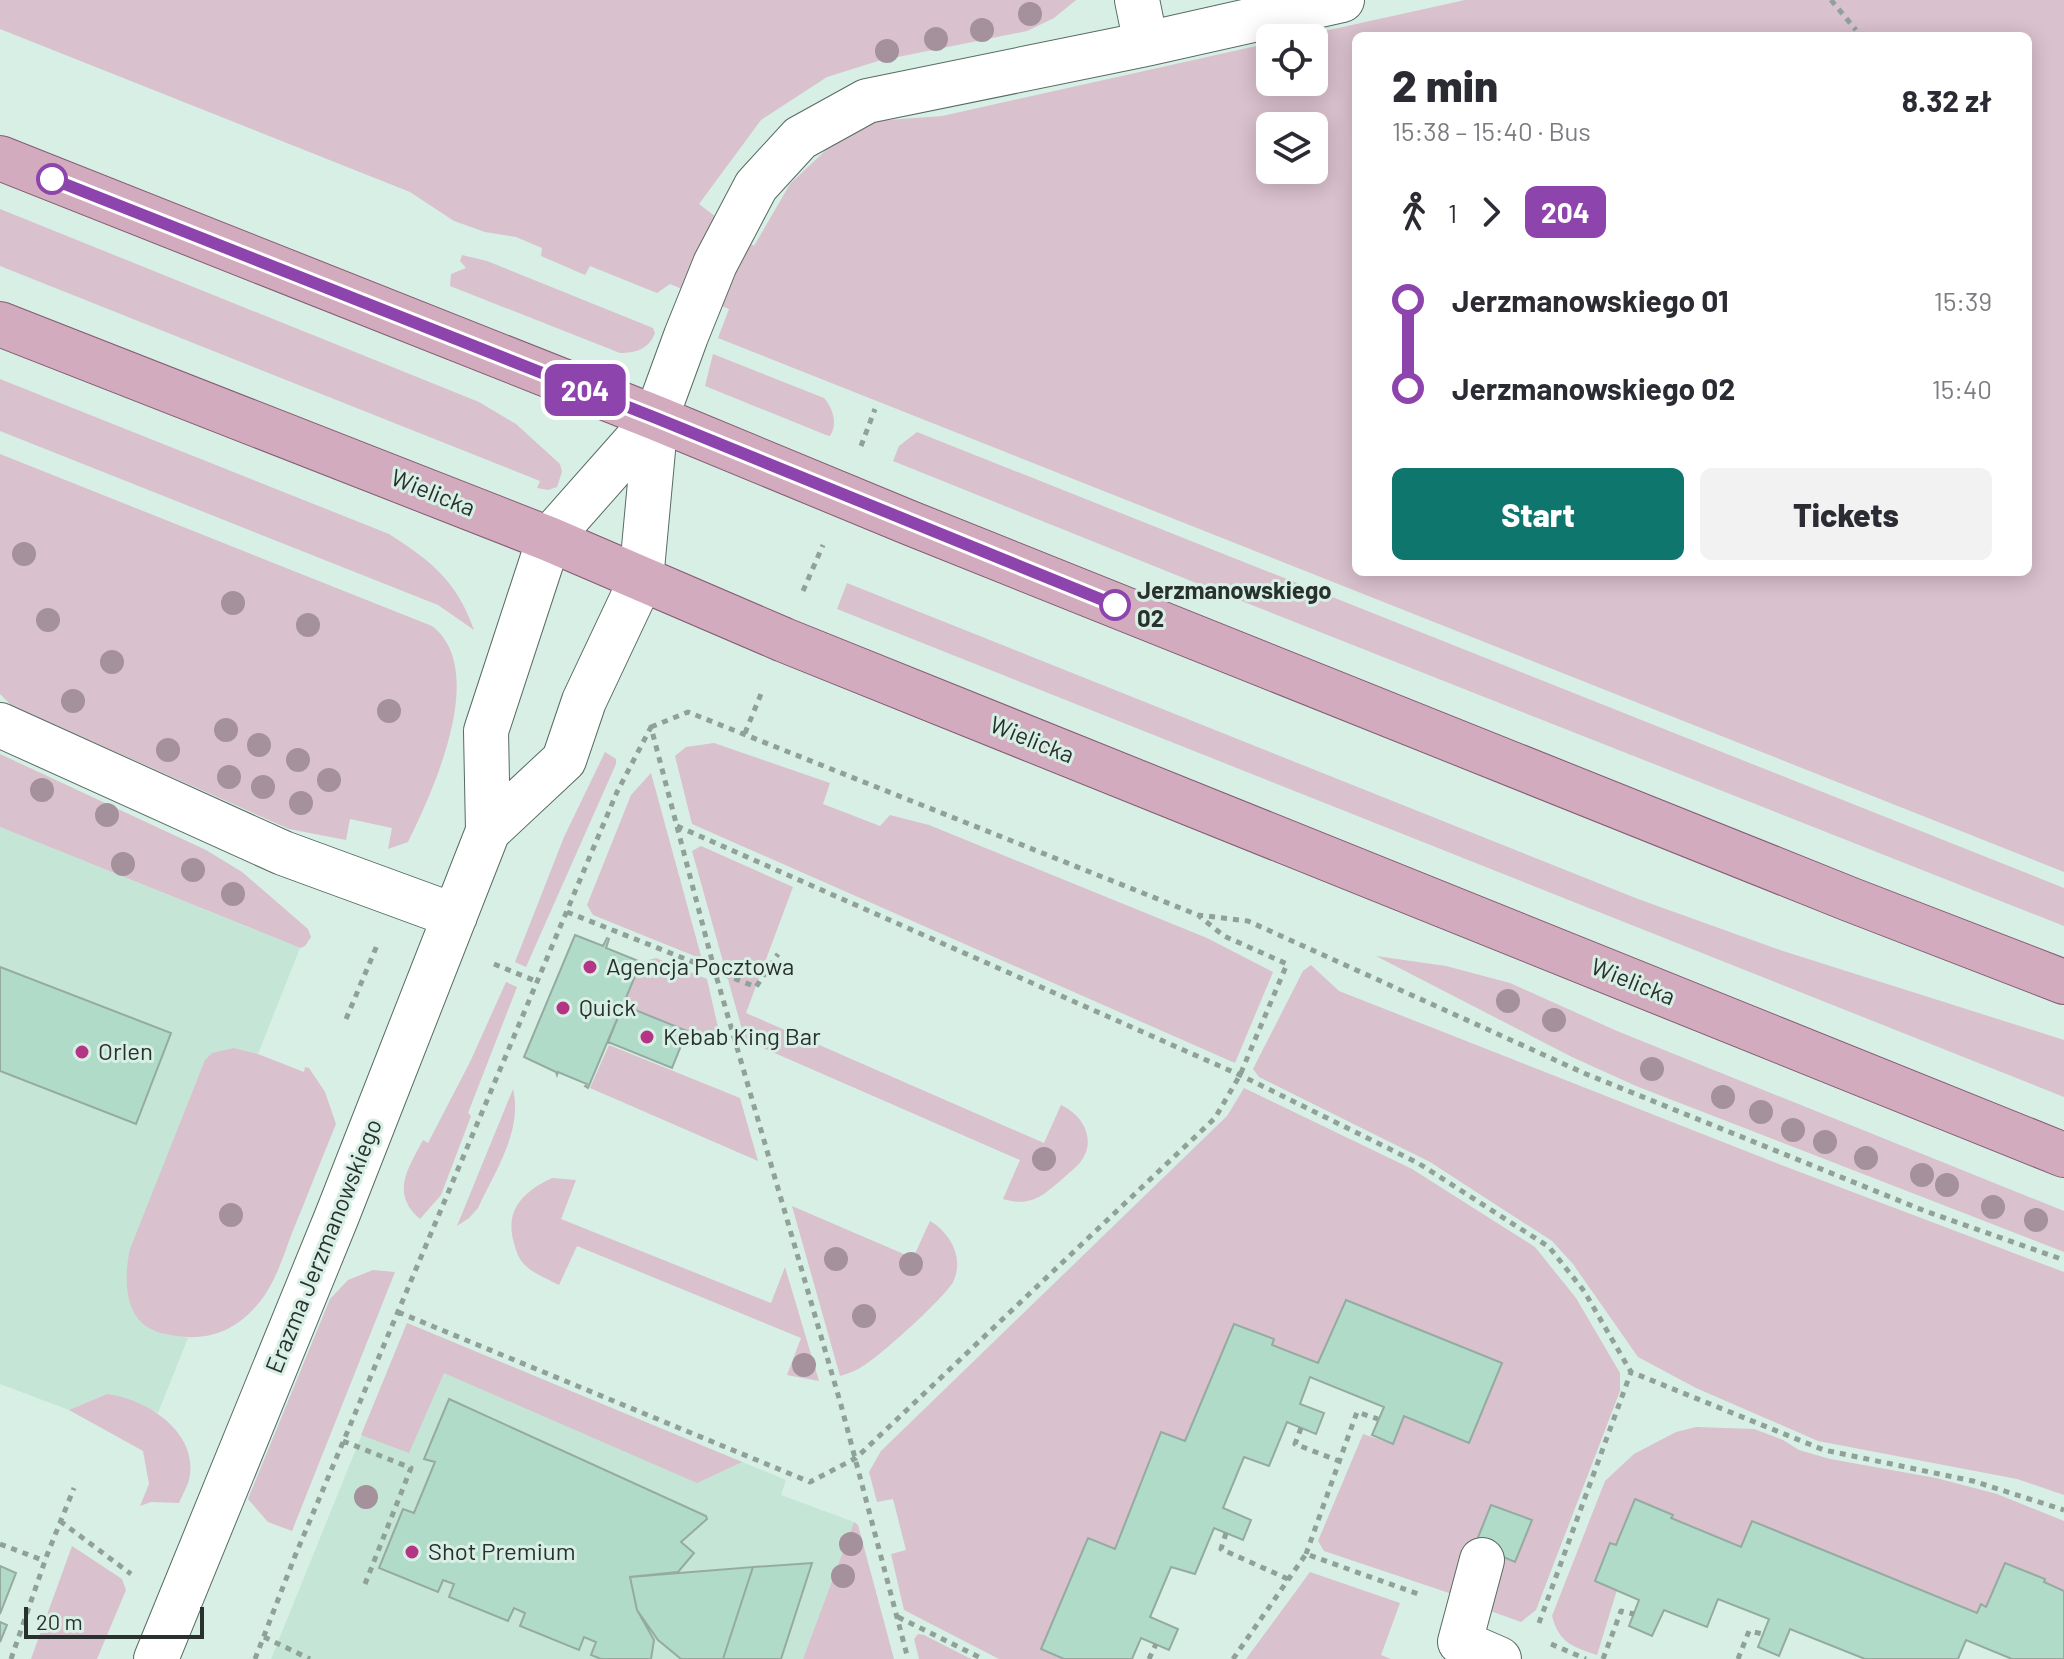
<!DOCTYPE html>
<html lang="en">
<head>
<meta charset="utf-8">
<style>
	body { margin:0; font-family:Barlow,sans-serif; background:#f2f2f3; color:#2b2b33; height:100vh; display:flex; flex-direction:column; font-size:30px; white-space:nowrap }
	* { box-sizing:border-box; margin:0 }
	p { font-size:26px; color:#7c7c81 }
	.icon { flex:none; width:44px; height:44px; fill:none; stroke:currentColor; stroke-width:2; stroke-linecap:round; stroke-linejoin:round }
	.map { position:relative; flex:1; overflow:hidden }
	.sheet { position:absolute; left:1352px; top:32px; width:680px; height:544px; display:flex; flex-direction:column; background:#fff; border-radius:12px; box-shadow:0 4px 20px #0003 }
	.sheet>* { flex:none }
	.badge { padding:0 16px; border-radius:12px; font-size:28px; line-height:52px }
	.tools { position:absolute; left:1256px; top:24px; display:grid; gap:16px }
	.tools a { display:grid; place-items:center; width:72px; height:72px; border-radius:12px; background:#fff; box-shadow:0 4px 20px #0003; font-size:40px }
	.scale { position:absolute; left:24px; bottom:20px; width:180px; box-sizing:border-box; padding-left:8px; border:4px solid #28312d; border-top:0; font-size:22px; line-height:28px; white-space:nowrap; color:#28312d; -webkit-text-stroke:6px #d8efe5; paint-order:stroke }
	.map>.badge { position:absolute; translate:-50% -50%; box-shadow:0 0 0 4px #fff }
	.legs { display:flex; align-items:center; gap:12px; height:88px; padding:0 40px; font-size:26px }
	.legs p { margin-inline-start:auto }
	.headline { display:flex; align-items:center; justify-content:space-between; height:136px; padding:0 40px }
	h1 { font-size:44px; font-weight:800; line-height:60px }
	.action { display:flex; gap:16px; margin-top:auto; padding:16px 40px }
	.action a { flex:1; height:92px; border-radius:12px; background:#0f766e; color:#fff; font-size:32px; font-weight:800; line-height:92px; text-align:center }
	.action a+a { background:#f2f2f3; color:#2b2b33 }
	ul { padding:0 40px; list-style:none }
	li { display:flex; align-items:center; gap:28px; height:88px; font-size:30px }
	li i { display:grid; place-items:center; width:12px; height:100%; margin:0 10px; background:currentColor }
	li i::after { content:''; width:20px; height:20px; margin:-10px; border:6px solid; border-radius:50%; background:#fff }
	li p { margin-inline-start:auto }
	li:first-child i { background:linear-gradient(#0000 50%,currentColor 0) }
	li:last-child i { background:linear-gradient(currentColor 50%,#0000 0) }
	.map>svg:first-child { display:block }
	.built { fill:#c5e5d7 }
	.green { fill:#d9c1cd; fill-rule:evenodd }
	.building { fill:#b0dbc9; stroke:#95aba1; stroke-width:2 }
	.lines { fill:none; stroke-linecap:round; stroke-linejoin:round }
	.minor-casing { stroke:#576b62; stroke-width:46 }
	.major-casing { stroke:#835c71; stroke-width:46 }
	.path { stroke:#90a199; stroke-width:5; stroke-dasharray:6 6; stroke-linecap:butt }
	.minor { stroke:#fff; stroke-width:44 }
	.major { stroke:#d2abbf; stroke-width:44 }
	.tree { fill:#a4919c }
	.line-1-casing { stroke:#fff; stroke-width:18 }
	.line-1 { stroke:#8e44ad; stroke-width:12 }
	.stop-1-dot { fill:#fff; stroke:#8e44ad; stroke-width:4 }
	.poi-dot { fill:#b43583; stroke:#d8efe5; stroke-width:3 }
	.labels { text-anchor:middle; stroke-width:6; stroke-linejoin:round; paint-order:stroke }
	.street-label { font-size:24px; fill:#28312d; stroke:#d8efe5 }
	.stop-label { font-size:24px; font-weight:bold; fill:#28312d; stroke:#d8efe5; text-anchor:start }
	.poi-label { font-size:24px; fill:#28312d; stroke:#d8efe5; text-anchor:start }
</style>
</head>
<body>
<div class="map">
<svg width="2064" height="1659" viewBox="0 0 2064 1659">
	<rect width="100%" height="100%" fill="#d8efe5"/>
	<path class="built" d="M0 827 300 948 258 1054 234 1048 146 1327 188 1338 158 1413 130 1400 107 1394 69 1410 0 1384Z
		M407 1323 786 1480 781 1495 854 1522 803 1659H271Z"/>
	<path class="green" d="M0 0H1076L1054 18 1027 31 878 61 827 77 761 120 699 204 754 246 790 184 829 147 875 121 942 116 1270 43V82H1314V38H1293L1465 0H2064V872L718 338 729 309 670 284 657 293 590 266 585 275 541 256 542 248 516 237 485 232 454 221 410 192 0 29ZM1356 36H2028V572H1356ZM1270 126H1314V170H1270Z
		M0 209 479 402 516 424 560 464 562 472 557 487 548 490 537 488 540 481 0 266Z
		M462 255 487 261 653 328 655 333C649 349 636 353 620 353L450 286 451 274 466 268 460 261Z
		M713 354 824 398C833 408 838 424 830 436L826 435 705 386Z
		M0 379 389 534C431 561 457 581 474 630L438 605 0 431Z
		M917 432 2064 888V926L1206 587 893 461 899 446Z
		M0 454 432 626C489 670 433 791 408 842L388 849 392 828 350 819 346 840 289 829 12 706 0 694Z
		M847 583 1638 899 1783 951 2064 1040V1097L837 609Z
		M714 743 830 783 823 804 880 826 890 815 929 825 1207 938 1273 972 1235 1063 692 824 675 756 686 747Z
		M605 752 616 759V764L526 967 515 962 564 837Z
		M0 754 206 850 242 872 308 929 311 937 305 946 300 948 293 945 0 827Z
		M651 773 701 956 697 957 593 915 587 905 631 795Z
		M701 846 793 887 746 1013 1044 1143 1061 1105C1085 1116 1098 1143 1078 1165 1072 1171 1065 1176 1059 1182 1049 1190 1040 1199 1027 1201 1019 1203 1011 1201 1003 1199L1020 1160 745 1040 692 851Z
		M1376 956 1446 966 1510 983 1617 1031 2064 1211V1252L1636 1086 1572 1057Z
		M656 958 707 979 722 1045 623 1005 641 962Z
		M1311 965 1339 991 1784 1166 2064 1272V1495L2017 1479 1818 1441 1696 1388 1638 1357 1573 1264 1552 1241 1430 1162 1259 1077 1253 1069 1303 971Z
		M506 982 517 987 468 1113 471 1116 441 1195 420 1219C390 1193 408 1169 423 1140L428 1143 470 1062Z
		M609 1045 740 1098 758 1161 590 1088Z
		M234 1048 258 1054 304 1072 305 1067 309 1068 325 1092 336 1124C321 1160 307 1197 292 1233 283 1257 275 1284 258 1304 235 1332 206 1342 171 1335 162 1334 150 1330 143 1324 123 1306 125 1272 130 1249L205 1060 212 1053Z
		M1244 1088 1412 1169 1535 1247 1576 1298 1620 1373V1391L1536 1610 1521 1622 1485 1609 1497 1554 1515 1561 1531 1520 1491 1506 1458 1596 1324 1551 1318 1541 1363 1434 1393 1444 1404 1416 1346 1301 1318 1363 1272 1345 1273 1339 1234 1325 1185 1441 1162 1433 1115 1549 1088 1538 1041 1649 1064 1659H999L904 1610 891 1554 906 1550 893 1499 877 1502 869 1472 881 1451 1227 1116Z
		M513 1089C523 1131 495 1171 478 1208L469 1218 457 1226Z
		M552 1178 576 1180 561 1219 771 1303 785 1267 819 1381 787 1375 801 1338 577 1246 559 1285C548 1279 534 1274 526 1266 519 1260 516 1251 514 1243 504 1210 524 1191 552 1178Z
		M792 1206 913 1258 930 1221C949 1232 964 1256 954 1280 949 1294 879 1357 863 1366 856 1371 849 1373 840 1376Z
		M373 1270 395 1272 292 1531 268 1522 248 1499 330 1299 348 1280Z
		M407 1323 742 1462 697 1483 444 1373 409 1453 361 1435Z
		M107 1394C147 1399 200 1433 189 1480 187 1487 182 1496 179 1503L151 1502 140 1506 149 1484 143 1451 69 1410Z
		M1696 1427 1754 1429 1783 1440 1799 1450 1830 1459 1936 1478 1997 1494 2064 1521V1591L2044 1582 2045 1579 2005 1563 1986 1607 1981 1605 1977 1613 1741 1547 1671 1518 1672 1515 1635 1499 1616 1545 1610 1543 1595 1581 1617 1590 1597 1655C1573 1647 1559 1643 1552 1616L1605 1481 1634 1454 1676 1432Z
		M854 1522 858 1525 894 1659H803Z
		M72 1546 122 1579 126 1590 97 1659H31Z
		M1310 1572 1400 1603 1381 1655 1391 1659H1246Z
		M918 1634 924 1635 971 1659H919L914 1639Z"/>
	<path class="building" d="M575 935 603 946 607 938 609 939 606 948 641 962 588 1088 585 1086 587 1084 558 1072 557 1075 556 1072 524 1057Z
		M0 967 171 1033 136 1124 0 1071Z
		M623 1005 687 1031 672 1068 608 1042Z
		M1346 1300 1502 1363 1469 1443 1404 1416 1393 1444 1372 1435 1384 1407 1310 1377 1300 1404 1324 1413 1316 1434 1287 1422 1269 1466 1244 1457 1223 1508 1251 1520 1243 1540 1214 1528 1195 1574 1171 1567 1150 1617 1178 1629 1169 1650 1141 1638 1132 1659H1064L1041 1649 1088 1538 1115 1549 1161 1432 1185 1441 1234 1324 1274 1339 1272 1345 1318 1363Z
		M449 1399 706 1516 707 1519 681 1542 694 1553 678 1572 630 1577 637 1610 654 1640 651 1659H601L591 1655 596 1642 584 1637 579 1650 520 1626 525 1613 514 1608 508 1621 449 1597 454 1584 443 1580 438 1592 379 1568 403 1509 414 1513 435 1462 424 1459Z
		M1635 1499 1673 1515 1671 1518 1741 1547 1752 1521 1977 1613 1981 1604 1986 1607 2005 1563 2045 1579 2044 1582 2064 1591V1659H2012L1966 1640 1958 1659H1865L1790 1629 1779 1656 1758 1647 1769 1619 1718 1599 1707 1627 1664 1610 1652 1636 1629 1626 1639 1600 1595 1581 1610 1543 1616 1545Z
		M1491 1505 1532 1520 1515 1562 1475 1545Z
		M812 1563 781 1659H723L753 1567Z
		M0 1566 16 1573 0 1614Z
		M753 1567 723 1659H681L658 1640 637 1610 630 1577Z
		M0 1622 7 1625 0 1642Z"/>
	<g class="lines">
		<defs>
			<path id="minor" d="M1137 0 1146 44
				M0 725 283 853 455 916
				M488 831 564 760 584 701 641 580 656 418 686 336 715 264 756 186 800 138 867 101 1146 44 1342 0
				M1482 1560 1460 1642 1499 1659
				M156 1659 337 1216 488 831 486 731 549 539 656 418"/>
			<path id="major" d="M0 158 656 418 910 523 1849 899 2064 982
				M0 324 549 539 784 640 2064 1155"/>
		</defs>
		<use href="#minor" class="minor-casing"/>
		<use href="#major" class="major-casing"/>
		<path class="path" d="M1831 0 1856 30
			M861 446 875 409
			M803 591 823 545
			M651 727 688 712 1198 915 1248 921 1586 1074 1925 1211 2064 1260
			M745 733 763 689
			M677 826 1240 1075 1418 1163 1549 1247 1584 1291 1631 1372 1824 1450 1973 1481 2064 1510
			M567 912 756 987 778 954
			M494 964 538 982
			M346 1019 378 943
			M398 1312 810 1482 856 1458 1215 1118 1240 1075 1287 964 1224 936 1199 916
			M1301 1428 1295 1444 1339 1461
			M343 1441 411 1468 365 1584
			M60 1521 131 1574
			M1226 1533 1221 1549 1288 1579
			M0 1544 45 1561
			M1306 1554 1357 1412 1378 1419
			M898 1617 983 1659
			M1539 1623 1631 1372
			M264 1637 310 1659
			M1551 1644 1586 1659
			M11 1659 47 1555 74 1488
			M255 1659 295 1556 617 792 651 727 715 972 841 1405 908 1659
			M1149 1659 1156 1644
			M1233 1659 1306 1554 1418 1594
			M1603 1659 1621 1611 1634 1614
			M1738 1659 1749 1631 1763 1634"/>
		<use href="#minor" class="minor"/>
		<use href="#major" class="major"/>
	</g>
	<g class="tree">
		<circle cx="1030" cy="14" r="12"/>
		<circle cx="982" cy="30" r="12"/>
		<circle cx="936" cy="39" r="12"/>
		<circle cx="887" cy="51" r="12"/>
		<circle cx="24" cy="554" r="12"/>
		<circle cx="233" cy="603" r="12"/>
		<circle cx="48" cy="620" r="12"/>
		<circle cx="308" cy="625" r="12"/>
		<circle cx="112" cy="662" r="12"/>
		<circle cx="73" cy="701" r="12"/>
		<circle cx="389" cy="711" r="12"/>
		<circle cx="226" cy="730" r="12"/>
		<circle cx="259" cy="745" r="12"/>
		<circle cx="168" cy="750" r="12"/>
		<circle cx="298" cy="760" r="12"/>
		<circle cx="229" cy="777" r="12"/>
		<circle cx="329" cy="780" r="12"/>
		<circle cx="263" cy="787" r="12"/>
		<circle cx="42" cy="790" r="12"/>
		<circle cx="301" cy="803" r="12"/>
		<circle cx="107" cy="815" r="12"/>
		<circle cx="123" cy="864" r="12"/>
		<circle cx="193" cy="870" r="12"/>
		<circle cx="233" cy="894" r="12"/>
		<circle cx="1508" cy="1001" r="12"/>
		<circle cx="1554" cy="1020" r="12"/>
		<circle cx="1652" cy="1069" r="12"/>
		<circle cx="1723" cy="1097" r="12"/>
		<circle cx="1761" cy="1112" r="12"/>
		<circle cx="1793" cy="1130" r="12"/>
		<circle cx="1825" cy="1142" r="12"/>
		<circle cx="1866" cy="1158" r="12"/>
		<circle cx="1044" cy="1159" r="12"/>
		<circle cx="1922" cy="1175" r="12"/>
		<circle cx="1947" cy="1185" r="12"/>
		<circle cx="1993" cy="1207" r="12"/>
		<circle cx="231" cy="1215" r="12"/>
		<circle cx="2036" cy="1220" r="12"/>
		<circle cx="836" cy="1259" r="12"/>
		<circle cx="911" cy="1264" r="12"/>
		<circle cx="864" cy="1316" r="12"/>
		<circle cx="804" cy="1365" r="12"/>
		<circle cx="366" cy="1497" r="12"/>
		<circle cx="851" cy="1544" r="12"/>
		<circle cx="843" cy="1576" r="12"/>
	</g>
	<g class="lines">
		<defs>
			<path id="line-1" d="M52 179 656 418 1115 605"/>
		</defs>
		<use href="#line-1" class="line-1-casing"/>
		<use href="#line-1" class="line-1"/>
	</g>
	<g class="stop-1-dot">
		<circle cx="52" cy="179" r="14"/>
		<circle cx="1115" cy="605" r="14"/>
	</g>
	<g class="poi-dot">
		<circle cx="590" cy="967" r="8"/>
		<circle cx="563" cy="1008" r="8"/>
		<circle cx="647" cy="1037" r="8"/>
		<circle cx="82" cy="1052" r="8"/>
		<circle cx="412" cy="1552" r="8"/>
	</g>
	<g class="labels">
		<g class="street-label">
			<text transform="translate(433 493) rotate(22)" y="8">Wielicka</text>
			<text transform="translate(1032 740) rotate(22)" y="8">Wielicka</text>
			<text transform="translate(1633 982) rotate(22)" y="8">Wielicka</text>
			<text transform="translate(324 1246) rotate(-68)" y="8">Erazma Jerzmanowskiego</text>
		</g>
		<g class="stop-label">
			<text x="1137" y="599">Jerzmanowskiego<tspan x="1137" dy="28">02</tspan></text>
		</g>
		<g class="poi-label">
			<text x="606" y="975">Agencja Pocztowa</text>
			<text x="579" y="1016">Quick</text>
			<text x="663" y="1045">Kebab King Bar</text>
			<text x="98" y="1060">Orlen</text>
			<text x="428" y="1560">Shot Premium</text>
		</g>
	</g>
</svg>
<div class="tools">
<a><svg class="icon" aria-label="locate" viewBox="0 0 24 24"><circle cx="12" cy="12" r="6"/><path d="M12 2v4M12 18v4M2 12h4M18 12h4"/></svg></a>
<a><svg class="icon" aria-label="layers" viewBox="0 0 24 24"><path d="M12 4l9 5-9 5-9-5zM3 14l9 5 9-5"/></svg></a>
</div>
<div class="scale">20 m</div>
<b class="badge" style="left:585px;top:390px;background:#8e44ad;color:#fff">204</b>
<section class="sheet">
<div class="headline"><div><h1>2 min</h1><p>15:38 – 15:40 · Bus</p></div><b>8.32 zł</b></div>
<div class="legs"><svg class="icon" aria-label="walk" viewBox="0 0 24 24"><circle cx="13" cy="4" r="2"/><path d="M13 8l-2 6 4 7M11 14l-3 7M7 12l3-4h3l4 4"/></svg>1<svg class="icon" aria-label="forward" viewBox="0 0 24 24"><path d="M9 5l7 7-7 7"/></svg><b class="badge" style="background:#8e44ad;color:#fff">204</b></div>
<ul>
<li><i style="color:#8e44ad"></i><b>Jerzmanowskiego 01</b><p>15:39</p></li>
<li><i style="color:#8e44ad"></i><b>Jerzmanowskiego 02</b><p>15:40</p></li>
</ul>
<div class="action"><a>Start</a><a>Tickets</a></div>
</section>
</div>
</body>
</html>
